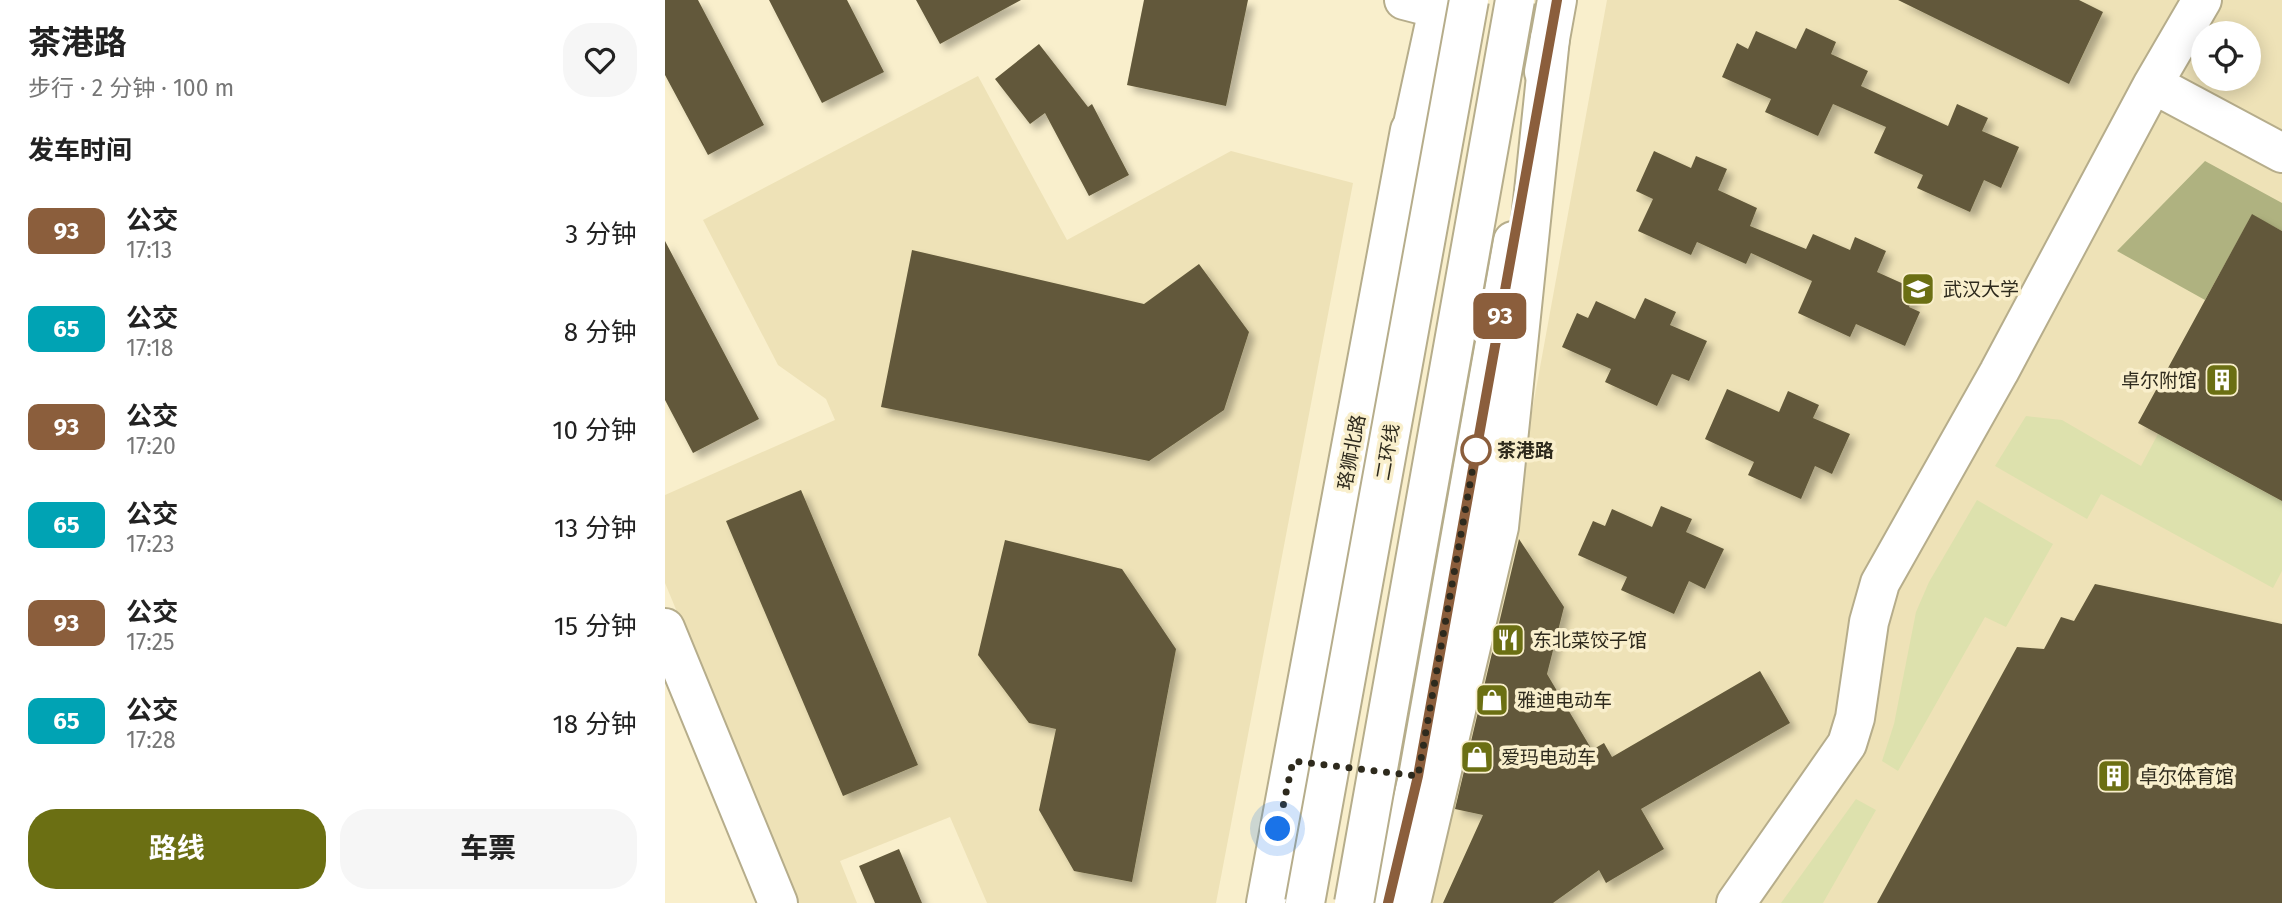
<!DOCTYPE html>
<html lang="zh">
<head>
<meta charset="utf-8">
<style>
	body { margin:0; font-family:"Fira Sans","Noto Sans SC",sans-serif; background:#f6f6f6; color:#222; height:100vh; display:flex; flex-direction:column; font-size:26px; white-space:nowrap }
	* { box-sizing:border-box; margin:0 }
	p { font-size:23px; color:#767676 }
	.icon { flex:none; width:38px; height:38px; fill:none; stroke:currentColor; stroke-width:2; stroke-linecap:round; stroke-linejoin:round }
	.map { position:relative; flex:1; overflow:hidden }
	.details { display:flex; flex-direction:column; background:#fff; width:665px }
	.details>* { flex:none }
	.badge { padding:0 14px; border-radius:10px; font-size:24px; line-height:46px }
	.fabs { position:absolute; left:1526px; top:21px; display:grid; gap:14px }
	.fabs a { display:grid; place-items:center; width:70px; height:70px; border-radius:50%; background:#fff; box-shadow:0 4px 18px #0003; font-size:35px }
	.you { position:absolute; width:35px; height:35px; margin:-18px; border:5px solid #fff; border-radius:50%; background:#1a73e8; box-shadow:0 0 0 10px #1a73e833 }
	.map>.badge { position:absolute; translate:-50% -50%; box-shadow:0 0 0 4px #fff }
	h2 { padding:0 28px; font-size:26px; line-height:63px }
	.round { display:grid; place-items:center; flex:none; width:74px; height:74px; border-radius:28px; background:#f6f6f6 }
	.headline { display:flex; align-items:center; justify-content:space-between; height:119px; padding:0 28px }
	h1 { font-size:33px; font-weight:700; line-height:52px }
	.primary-button { display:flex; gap:14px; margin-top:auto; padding:14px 28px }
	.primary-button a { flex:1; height:80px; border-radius:28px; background:#6b6f13; color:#fff; font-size:28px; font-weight:700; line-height:80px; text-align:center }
	.primary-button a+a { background:#f6f6f6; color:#222 }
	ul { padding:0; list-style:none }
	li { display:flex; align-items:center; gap:21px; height:98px; padding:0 28px }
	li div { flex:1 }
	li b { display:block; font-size:26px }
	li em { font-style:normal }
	li .badge { min-width:77px; font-weight:700; text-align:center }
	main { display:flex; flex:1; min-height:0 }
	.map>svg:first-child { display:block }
	.built { fill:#eee2b7; fill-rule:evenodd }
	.green { fill:#dde1ad }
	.forest { fill:#afb280 }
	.building { fill:#62593a; filter:url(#shadow) }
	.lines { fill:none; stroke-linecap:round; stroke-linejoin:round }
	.minor-casing { stroke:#b6ad8b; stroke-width:42 }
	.major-casing { stroke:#b6ad8b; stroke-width:42 }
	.highway-casing { stroke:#b6ad8b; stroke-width:42 }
	.minor { stroke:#fff; stroke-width:38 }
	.major { stroke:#fff; stroke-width:38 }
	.highway { stroke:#fff; stroke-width:38 }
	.highway-bridge-casing { stroke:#b6ad8b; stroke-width:42; stroke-linecap:butt }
	.highway-bridge { stroke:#fff; stroke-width:38 }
	.line-casing { stroke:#fff; stroke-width:16 }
	.line { stroke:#8b5e3c; stroke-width:10 }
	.walk { stroke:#2e2a1d; stroke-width:7; stroke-dasharray:0 12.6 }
	.stop-dot { fill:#fff; stroke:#8b5e3c; stroke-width:3.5 }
	.labels { text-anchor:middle; stroke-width:7; stroke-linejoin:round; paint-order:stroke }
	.poi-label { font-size:19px; fill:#2e2a1d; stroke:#f9efcc; text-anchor:start }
	.stop-label { font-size:19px; font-weight:bold; fill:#2e2a1d; stroke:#f9efcc; text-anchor:start }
	.street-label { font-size:19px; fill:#2e2a1d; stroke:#f9efcc }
</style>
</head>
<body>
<main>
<section class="details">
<div class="headline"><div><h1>茶港路</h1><p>步行 · 2 分钟 · 100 m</p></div><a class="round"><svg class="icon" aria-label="heart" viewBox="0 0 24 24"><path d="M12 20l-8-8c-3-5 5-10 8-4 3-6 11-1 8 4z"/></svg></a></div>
<h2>发车时间</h2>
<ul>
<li><span class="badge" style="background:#8b5e3c;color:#fff">93</span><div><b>公交</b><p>17:13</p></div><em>3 分钟</em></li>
<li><span class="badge" style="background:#00a3b4;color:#fff">65</span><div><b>公交</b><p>17:18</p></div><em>8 分钟</em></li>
<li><span class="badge" style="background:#8b5e3c;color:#fff">93</span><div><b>公交</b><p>17:20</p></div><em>10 分钟</em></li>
<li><span class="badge" style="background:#00a3b4;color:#fff">65</span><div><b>公交</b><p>17:23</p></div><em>13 分钟</em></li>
<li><span class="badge" style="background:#8b5e3c;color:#fff">93</span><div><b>公交</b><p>17:25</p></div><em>15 分钟</em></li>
<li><span class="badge" style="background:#00a3b4;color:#fff">65</span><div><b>公交</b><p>17:28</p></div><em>18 分钟</em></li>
</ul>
<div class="primary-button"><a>路线</a><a>车票</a></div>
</section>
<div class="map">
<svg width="1617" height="903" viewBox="0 0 1617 903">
	<defs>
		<filter id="shadow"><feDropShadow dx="6" dy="6" stdDeviation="3.5" flood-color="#0004"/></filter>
	</defs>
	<rect width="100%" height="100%" fill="#f9efcc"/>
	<path class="built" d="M942 0H1617V903H762L851 499ZM1538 33H1584V79H1538Z
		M313 76 402 240 566 151 688 183 551 903H322L285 817 175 861 192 903H133L0 583V495L170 420 161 399 113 365 38 220Z"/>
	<path class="green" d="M1361 416 1397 420 1476 466 1493 434 1617 501V571L1608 588 1436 494 1422 519 1330 466Z
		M1312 500 1388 544 1341 627 1320 617 1233 771 1217 761 1229 724 1251 612 1264 582Z
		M1191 799 1211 810 1158 903H1116Z"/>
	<path class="forest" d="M1540 161 1617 203V231L1587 215 1540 300 1452 251Z"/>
	<path class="building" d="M0 0H33L99 125 43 155 0 75Z
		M104 0H182L219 72 157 103Z
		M251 0H356L275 44Z
		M479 0H583L561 106 462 85Z
		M1233 0H1414L1438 12 1404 84Z
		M1141 28 1171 42 1166 54 1203 71 1196 86 1283 126 1292 104 1323 118 1317 131 1354 147 1336 188 1319 180 1305 212 1252 188 1258 175 1209 153 1221 127 1168 104 1153 136 1100 112 1106 99 1057 77 1072 43 1083 49 1091 31 1131 49Z
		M374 44 423 107 427 104 464 175 424 196 380 113 365 124 330 79Z
		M989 151 1026 168 1031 156 1062 169 1053 190 1092 208 1085 226 1141 249 1148 234 1185 250 1190 237 1221 251 1212 272 1252 290 1244 307 1255 312 1240 346 1191 324 1185 337 1133 313 1147 281 1086 253 1081 264 1032 242 1026 255 973 231 988 199 971 191Z
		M1587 214 1617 231V501L1473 423Z
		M0 241 94 419 28 453 0 400Z
		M247 250 479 304 534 264 584 332 559 410 484 461 216 407Z
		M980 298 1011 312 1005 325 1042 341 1024 381 1007 374 992 406 940 382 946 369 897 347 912 313 923 318 931 301 970 319Z
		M1062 389 1114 412 1123 391 1154 405 1148 418 1185 434 1167 474 1150 466 1136 499 1083 475 1089 462 1040 439Z
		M136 490 253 765 178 796 61 521Z
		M996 506 1027 519 1021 532 1059 549 1040 589 1024 581 1009 614 956 590 962 577 913 555 928 521 940 526 947 509 987 527Z
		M854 539 899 607 882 674 927 750 939 743 947 757 1095 671 1125 723 976 809 999 849 941 883 934 870 888 903H778L818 815 790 809Z
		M340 540 457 569 511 649 467 882 409 871 374 810 391 729 364 723 313 655Z
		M1430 584 1617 624V903H1212L1352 647 1379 649 1396 617 1409 621Z
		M234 849 257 903H210L194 866Z"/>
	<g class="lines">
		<defs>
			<path id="minor" d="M739 0 766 7
				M1488 84 1617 153
				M0 628 113 903
				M1071 903 1182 744 1190 718 1204 622 1215 583 1334 372 1488 84 1537 0"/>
			<path id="major" d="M879 72 892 0
				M601 903 745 130
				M723 903 753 777 848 241"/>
			<path id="highway" d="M740 161 775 0
				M746 903 834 527 885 38"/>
		</defs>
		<use href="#minor" class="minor-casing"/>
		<use href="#major" class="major-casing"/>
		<use href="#highway" class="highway-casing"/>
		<use href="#minor" class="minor"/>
		<use href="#major" class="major"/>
		<use href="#highway" class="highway"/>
		<defs>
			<path id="highway-bridge" d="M640 903 804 0
				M689 903 850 0"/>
		</defs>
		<use href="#highway-bridge" class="highway-bridge-casing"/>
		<use href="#highway-bridge" class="highway-bridge"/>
	</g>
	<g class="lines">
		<defs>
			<path id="line" d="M723 903 753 776 892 0"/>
		</defs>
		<use href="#line" class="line-casing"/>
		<use href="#line" class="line"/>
		<path class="walk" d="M613 829 628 761 753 776 811 450"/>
	</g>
	<defs>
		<symbol id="university-square" viewBox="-11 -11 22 22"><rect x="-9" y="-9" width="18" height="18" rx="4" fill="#6b6f13" stroke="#f9efcc"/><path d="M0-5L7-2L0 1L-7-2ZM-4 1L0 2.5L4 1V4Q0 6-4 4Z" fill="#fff"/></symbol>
		<symbol id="building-square" viewBox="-11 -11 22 22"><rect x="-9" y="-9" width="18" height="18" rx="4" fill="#6b6f13" stroke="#f9efcc"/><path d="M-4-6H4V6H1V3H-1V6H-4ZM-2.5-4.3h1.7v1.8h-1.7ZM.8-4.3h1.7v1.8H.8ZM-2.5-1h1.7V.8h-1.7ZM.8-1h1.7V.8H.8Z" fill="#fff"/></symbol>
		<symbol id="restaurant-square" viewBox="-11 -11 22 22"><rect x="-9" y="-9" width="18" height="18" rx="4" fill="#6b6f13" stroke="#f9efcc"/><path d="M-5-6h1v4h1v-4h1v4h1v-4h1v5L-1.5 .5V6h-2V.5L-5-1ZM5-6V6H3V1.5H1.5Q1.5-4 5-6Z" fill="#fff"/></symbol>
		<symbol id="shop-square" viewBox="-11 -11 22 22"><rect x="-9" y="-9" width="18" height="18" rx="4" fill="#6b6f13" stroke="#f9efcc"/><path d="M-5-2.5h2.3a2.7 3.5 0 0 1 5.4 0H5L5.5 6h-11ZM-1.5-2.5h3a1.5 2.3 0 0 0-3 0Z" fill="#fff"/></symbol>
	</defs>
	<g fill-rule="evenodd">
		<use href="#university-square" x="1234" y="270" width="38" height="38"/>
		<use href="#building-square" x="1538" y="361" width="38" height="38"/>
		<use href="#restaurant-square" x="824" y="621" width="38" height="38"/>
		<use href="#shop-square" x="808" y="681" width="38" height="38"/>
		<use href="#shop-square" x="793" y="738" width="38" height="38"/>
		<use href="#building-square" x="1430" y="757" width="38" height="38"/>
	</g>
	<circle class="stop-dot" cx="811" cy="450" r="14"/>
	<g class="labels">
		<g class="poi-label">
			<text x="1278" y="296">武汉大学</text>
			<text x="1532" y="387" text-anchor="end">卓尔附馆</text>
			<text x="868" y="647">东北菜饺子馆</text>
			<text x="852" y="707">雅迪电动车</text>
			<text x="836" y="764">爱玛电动车</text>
			<text x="1474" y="783">卓尔体育馆</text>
		</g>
		<g class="stop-label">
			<text x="832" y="457">茶港路</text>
		</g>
		<g class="street-label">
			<text transform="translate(686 452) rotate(-79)" y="7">珞狮北路</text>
			<text transform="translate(722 452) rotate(-80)" y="7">二环线</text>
		</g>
	</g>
</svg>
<div class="fabs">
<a><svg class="icon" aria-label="locate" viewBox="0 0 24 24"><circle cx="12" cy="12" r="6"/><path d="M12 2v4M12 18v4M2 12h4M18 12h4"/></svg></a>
</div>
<div class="you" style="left:613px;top:829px"></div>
<b class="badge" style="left:835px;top:316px;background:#8b5e3c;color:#fff">93</b>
</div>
</main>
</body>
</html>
